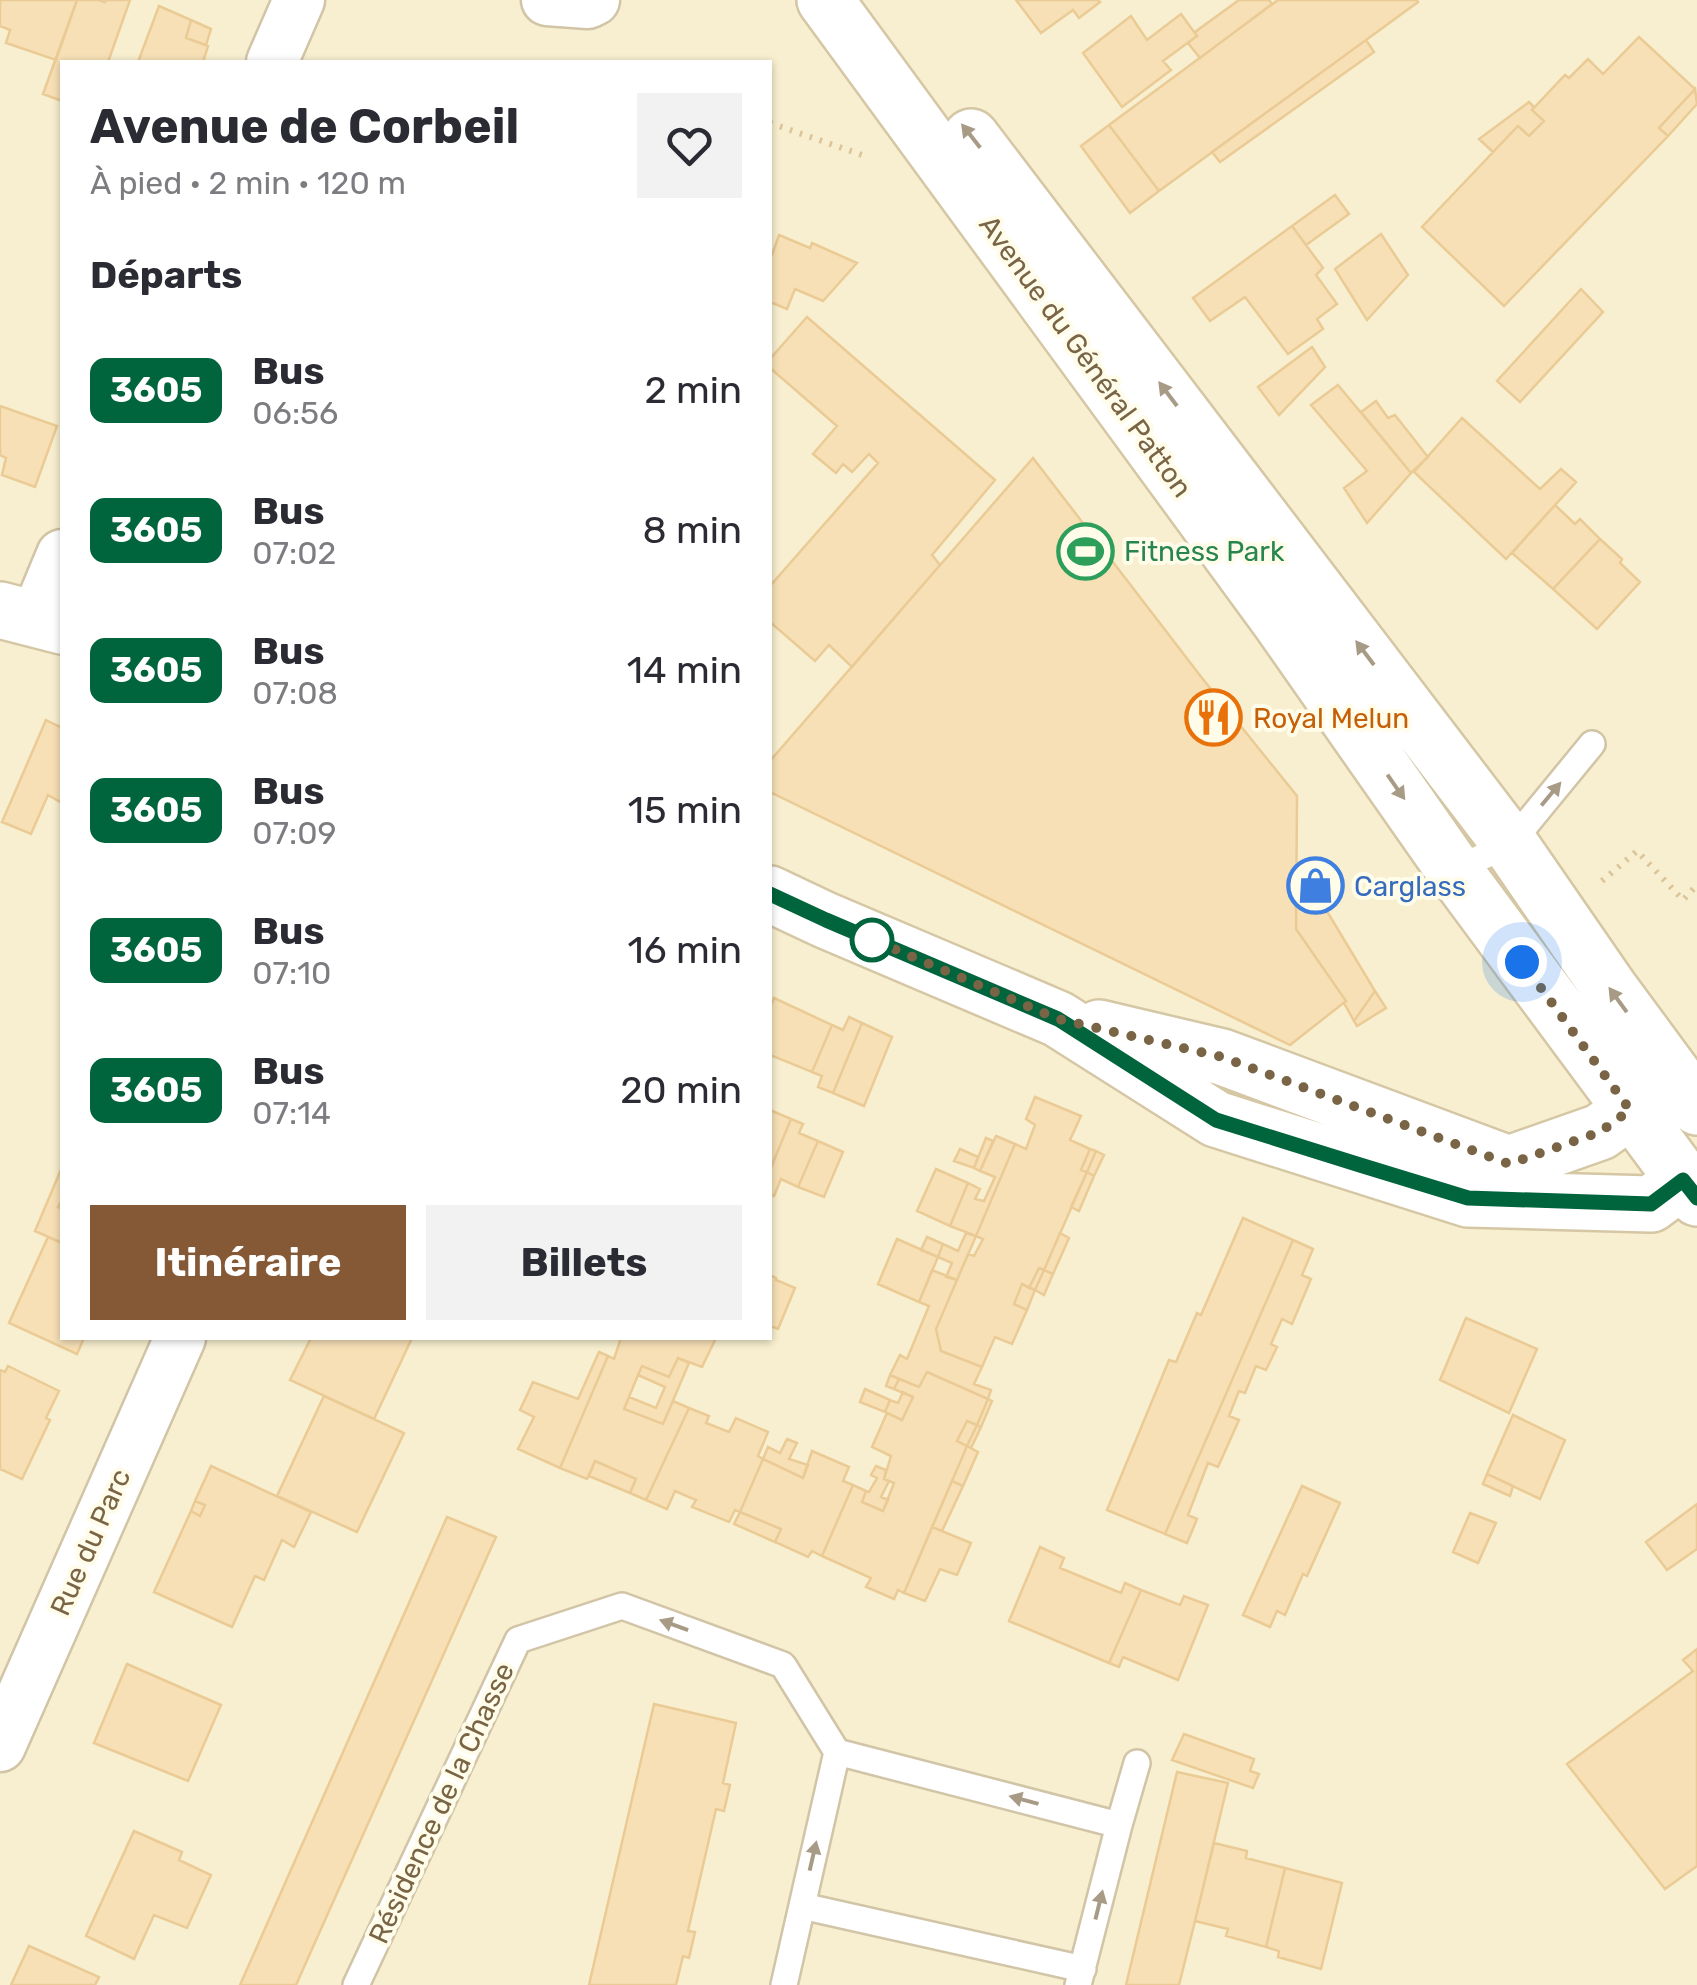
<!DOCTYPE html>
<html lang="fr">
<head>
<meta charset="utf-8">
<style>
	body { margin:0; font-family:Rubik,sans-serif; background:#f2f2f3; color:#2b2b33; height:100vh; display:flex; flex-direction:column; font-size:38px; white-space:nowrap }
	* { box-sizing:border-box; margin:0 }
	p { font-size:32px; color:#7c7c81 }
	.icon { flex:none; width:55px; height:55px; fill:none; stroke:currentColor; stroke-width:2; stroke-linecap:round; stroke-linejoin:round }
	.map { position:relative; flex:1; overflow:hidden }
	.details { position:absolute; left:60px; top:60px; width:712px; height:1280px; display:flex; flex-direction:column; background:#fff; border-radius:0px; box-shadow:0 2px 8px #0004 }
	.details>* { flex:none }
	.badge { padding:0 20px; border-radius:15px; font-size:35px; line-height:65px }
	.you { position:absolute; width:50px; height:50px; margin:-25px; border:8px solid #fff; border-radius:50%; background:#1a73e8; box-shadow:0 0 0 15px #1a73e833 }
	.map>.badge { position:absolute; translate:-50% -50%; box-shadow:0 0 0 5px #fff }
	h2 { padding:0 30px; font-size:38px; line-height:90px }
	.round { display:grid; place-items:center; flex:none; width:105px; height:105px; border-radius:0px; background:#f2f2f3 }
	.overview { display:flex; align-items:center; justify-content:space-between; height:170px; padding:0 30px }
	h1 { font-size:48px; font-weight:700; line-height:75px }
	.primary-button { display:flex; gap:20px; margin-top:auto; padding:20px 30px }
	.primary-button a { flex:1; height:115px; border-radius:0px; background:#865936; color:#fff; font-size:40px; font-weight:700; line-height:115px; text-align:center }
	.primary-button a+a { background:#f2f2f3; color:#2b2b33 }
	ul { padding:0; list-style:none }
	li { display:flex; align-items:center; gap:30px; height:140px; padding:0 30px }
	li div { flex:1 }
	li b { display:block; font-size:38px }
	li em { font-style:normal }
	li .badge { min-width:110px; font-weight:700; text-align:center }
	.map>svg:first-child { display:block }
	.residential { fill:#f7efcf; fill-rule:evenodd }
	.building { fill:#f7e0b6; stroke:#ebcb95; stroke-width:2.5 }
	.lines { fill:none; stroke-linecap:round; stroke-linejoin:round }
	.lane-casing { stroke:#d1c4a7; stroke-width:30 }
	.street-casing { stroke:#d1c4a7; stroke-width:55 }
	.secondary-casing { stroke:#d5c6a4; stroke-width:60 }
	.path { stroke:#dcc499; stroke-width:6; stroke-dasharray:2.5 8; stroke-linecap:butt }
	.lane { stroke:#fff; stroke-width:25 }
	.street { stroke:#fff; stroke-width:50 }
	.secondary { stroke:#fff; stroke-width:55 }
	.oneway { fill:#a89b86 }
	.line-casing { stroke:#fff; stroke-width:22 }
	.line { stroke:#00643c; stroke-width:15 }
	.walk { stroke:#796545; stroke-width:10; stroke-dasharray:0 18 }
	.stop-dot { fill:#fff; stroke:#00643c; stroke-width:5 }
	.labels { text-anchor:middle; stroke-width:8; stroke-linejoin:round; paint-order:stroke }
	.street-label { font-size:28px; fill:#796545; stroke:#fffcea }
	.leisure-label { font-size:28px; fill:#27864d; stroke:#fffcea; text-anchor:start }
	.food-label { font-size:28px; fill:#c56008; stroke:#fffcea; text-anchor:start }
	.shop-label { font-size:28px; fill:#366cbe; stroke:#fffcea; text-anchor:start }
</style>
</head>
<body>
<div class="map">
<svg width="1697" height="1985" viewBox="0 0 1697 1985">
	<rect width="100%" height="100%" fill="#fffbe2"/>
	<path class="residential" d="M0 0H1697V1985H0ZM62 62H770V1338H62Z"/>
	<path class="building" d="M0 0H77L56 60 6 43 10 30 0 26Z
		M77 0H98L105 2 106 0H130L108 62H62V101L43 94Z
		M1016 0H1098L1100 2 1079 18 1073 10 1041 33Z
		M1239 0H1269L1272 4 1200 58 1188 43 1197 36 1195 32Z
		M1278 0H1417L1418 2 1159 191 1109 125Z
		M159 6 191 20 186 38 208 46 203 62H138Z
		M1181 14 1197 36 1163 61 1171 70 1122 107 1083 53 1131 16 1147 40Z
		M191 20 211 29 206 45 186 38Z
		M1639 37 1695 89 1659 128 1668 136 1504 306 1422 227 1518 126 1529 136 1544 121 1532 110 1565 75 1569 78 1588 59 1603 74Z
		M1366 40 1374 52 1220 162 1212 152Z
		M1695 89 1697 104 1668 136 1659 128Z
		M1529 102 1534 107 1532 110 1544 121 1529 136 1518 126 1493 152 1479 139Z
		M1109 125 1159 191 1130 213 1081 146Z
		M1335 195 1349 214 1306 245 1292 226Z
		M1292 226 1323 268 1316 275 1337 304 1317 319 1323 329 1288 354 1245 297 1210 321 1193 298Z
		M1381 234 1408 275 1367 320 1335 269Z
		M779 235 810 248 812 243 857 263 823 301 795 289 787 309 770 302V255H772Z
		M1581 289 1603 312 1520 402 1497 381Z
		M807 317 995 480 932 555 940 565 852 667 829 645 815 661 770 622V586L878 463 869 454 852 472 843 464 836 473 813 454 837 426 770 368V359Z
		M1312 347 1325 367 1279 415 1258 387Z
		M1338 385 1411 473 1367 523 1344 488 1367 471 1311 405Z
		M1376 401 1388 418 1395 415 1428 457 1411 473 1361 412Z
		M0 406 57 426 35 487 2 475 6 458 0 455Z
		M1462 418 1540 489 1561 469 1576 482 1506 559 1414 472Z
		M1033 458 1202 678 1297 796 1296 929 1346 1001 1290 1045 770 792V761Z
		M1555 505 1575 524 1580 519 1600 539 1553 589 1512 553Z
		M1600 539 1622 559 1620 563 1640 582 1597 629 1553 589Z
		M46 720 62 728V803L48 795 31 834 2 822Z
		M1296 867 1323 868 1325 908 1375 991 1354 1021 1344 1003 1346 1001 1296 929Z
		M1375 991 1386 1008 1357 1026 1354 1021Z
		M774 998 832 1025 812 1072 770 1055V1007Z
		M849 1017 862 1023 833 1093 818 1087 822 1076 812 1072 832 1025 843 1030Z
		M862 1023 892 1037 864 1106 833 1093Z
		M1035 1097 1081 1116 1070 1140 1090 1149 1081 1170 1087 1172 1044 1270 1039 1268 1029 1288 1022 1284 1014 1304 1027 1310 1012 1344 995 1337 982 1367 941 1351 936 1329 968 1254 974 1256 983 1239 976 1236 1015 1144 1026 1149 1035 1125 1026 1119Z
		M770 1110 791 1119 770 1170Z
		M791 1119 803 1124 799 1133 818 1141 798 1187 781 1179 774 1196 770 1194V1170Z
		M996 1136 1015 1144 976 1236 950 1226 968 1183 980 1189 975 1199 984 1201 995 1177 980 1171Z
		M986 1138 993 1141 980 1171 974 1168Z
		M818 1141 843 1152 824 1197 798 1187Z
		M960 1149 978 1157 974 1168 954 1161Z
		M1090 1149 1096 1151 1087 1172 1081 1170Z
		M1096 1151 1104 1155 1094 1176 1087 1172Z
		M62 1167V1200L58 1207 62 1209V1243L35 1231Z
		M936 1169 968 1183 950 1226 917 1211Z
		M1087 1172 1094 1176 1079 1211 1071 1207Z
		M1243 1218 1293 1240 1165 1534 1107 1510 1169 1360 1176 1362 1197 1313 1201 1315Z
		M966 1233 976 1236 957 1280 946 1277 952 1263 938 1257 943 1244 958 1251Z
		M1060 1233 1069 1238 1053 1274 1044 1270Z
		M48 1237 62 1243V1338H84L77 1354 9 1323Z
		M927 1237 943 1244 938 1257 921 1250Z
		M897 1239 938 1257 919 1302 878 1284Z
		M1293 1240 1313 1249 1302 1275 1311 1279 1292 1324 1282 1319 1271 1344 1277 1347 1266 1370 1256 1366 1245 1393 1239 1391 1229 1416 1239 1420 1218 1467 1208 1463 1188 1515 1197 1519 1187 1543 1165 1534Z
		M1039 1268 1044 1270 1035 1290 1029 1288Z
		M932 1270 957 1280 936 1329 941 1351 982 1367 974 1384 991 1390 988 1399 927 1372 919 1387 890 1375 900 1355 907 1359 929 1306 919 1302Z
		M1044 1270 1053 1274 1044 1295 1035 1290Z
		M770 1275 776 1278V1280L795 1288 778 1329 770 1326Z
		M1022 1284 1035 1290 1027 1310 1014 1304Z
		M1466 1318 1537 1349 1509 1413 1440 1380Z
		M311 1338H412L374 1419 290 1380Z
		M621 1338H716L702 1367 678 1358 669 1377 642 1366 638 1375 624 1409 663 1424 673 1401 689 1408 646 1500 630 1493 636 1479 595 1461 587 1479 560 1468 608 1356 614 1359Z
		M599 1352 608 1356 560 1468 518 1449 534 1417 520 1410 533 1382 578 1399Z
		M678 1358 689 1363 663 1424 624 1409 629 1397 656 1408 665 1387 638 1375 642 1366 669 1377Z
		M8 1366 59 1391 46 1418 50 1420 22 1479 0 1469V1370L5 1372Z
		M927 1372 988 1399 977 1425 967 1421 957 1441 967 1446 904 1593 898 1590 894 1599 866 1587 871 1578 822 1556 853 1485 866 1491 862 1502 883 1511 894 1483 884 1479 891 1456 872 1447 887 1413 902 1420 913 1397 894 1389 899 1379 919 1387Z
		M890 1375 899 1379 894 1389 886 1386Z
		M865 1389 890 1400 885 1412 860 1402Z
		M903 1392 913 1397 902 1420 885 1412 890 1400 898 1403Z
		M324 1396 404 1433 357 1532 277 1496Z
		M988 1399 992 1401 981 1427 977 1425Z
		M689 1408 709 1416 706 1423 729 1432 736 1418 768 1432 758 1456 763 1459 740 1512 735 1510 729 1522 692 1507 696 1500 675 1491 667 1509 646 1500Z
		M1513 1415 1565 1440 1540 1499 1487 1474Z
		M967 1421 977 1425 967 1446 957 1441Z
		M977 1425 981 1427 971 1448 967 1446Z
		M787 1439 797 1443 789 1459 808 1465 803 1478 763 1459 768 1447 780 1453Z
		M967 1446 978 1452 963 1486 952 1481Z
		M812 1451 849 1467 843 1481 853 1485 822 1556 812 1551 808 1557 775 1542 781 1529 740 1512 763 1459 803 1478Z
		M595 1461 636 1479 630 1493 589 1476Z
		M211 1466 311 1512 294 1547 282 1540 264 1580 255 1576 232 1627 154 1592 191 1511 200 1516 205 1505 195 1501Z
		M876 1466 886 1470 884 1479 889 1481 881 1497 888 1500 883 1511 862 1502 866 1491 869 1492 877 1478 871 1475Z
		M1487 1474 1513 1486 1510 1496 1483 1484Z
		M952 1481 963 1486 942 1531 932 1527Z
		M1302 1486 1340 1503 1307 1576 1303 1574 1285 1615 1277 1611 1270 1627 1243 1615Z
		M195 1501 205 1505 200 1516 191 1511Z
		M1697 1504V1549L1667 1570 1646 1542Z
		M740 1512 781 1529 775 1542 734 1524Z
		M1470 1513 1496 1523 1478 1563 1453 1552Z
		M447 1517 496 1537 296 1985H240Z
		M932 1527 971 1543 957 1575 940 1569 925 1601 904 1593Z
		M1040 1547 1064 1558 1060 1568 1121 1593 1125 1583 1141 1590 1109 1663 1009 1621Z
		M1141 1590 1180 1605 1184 1596 1208 1605 1178 1680 1123 1657 1119 1667 1109 1663Z
		M1697 1649V1866L1665 1889 1567 1764 1693 1671 1683 1660Z
		M127 1664 221 1705 188 1781 94 1743Z
		M654 1704 736 1723 723 1783 730 1785 724 1811 716 1809 688 1931 695 1932 689 1958 683 1956 676 1985H589Z
		M1184 1734 1254 1759 1250 1771 1259 1774 1253 1788 1172 1760Z
		M1177 1772 1228 1783 1195 1921 1179 1985H1126Z
		M134 1831 182 1852 179 1860 211 1875 187 1928 154 1915 134 1959 86 1936Z
		M1214 1843 1247 1851 1246 1858 1285 1868 1266 1947 1226 1936 1228 1929 1195 1921Z
		M1285 1868 1342 1883 1321 1969 1278 1957 1279 1951 1266 1947Z
		M29 1946 99 1977 95 1985H11Z"/>
	<g class="lines">
		<defs>
			<path id="lane" d="M1454 870 1510 844 1592 744
				M837 1752 1119 1825
				M802 1906 1083 1969
				M356 1985 518 1640 622 1606 783 1665 837 1752 784 1985
				M1078 1985 1119 1825 1137 1763"/>
			<path id="street" d="M547 0 588 3 594 0
				M272 62 299 0
				M35 620 62 555
				M0 1746 180 1338"/>
			<path id="secondary" d="M825 0 1279 620 1454 870 1697 1198
				M971 137 1510 844 1610 989 1697 1107
				M0 610 62 626
				M770 894 825 920 1058 1019 1216 1119 1468 1199 1651 1204 1683 1180
				M1099 1028 1222 1057 1509 1164 1600 1132 1661 1089"/>
		</defs>
		<use href="#lane" class="lane-casing"/>
		<use href="#street" class="street-casing"/>
		<use href="#secondary" class="secondary-casing"/>
		<path class="path" d="M770 123 868 157
			M1602 881 1637 851 1683 900 1697 885"/>
		<use href="#lane" class="lane"/>
		<use href="#street" class="street"/>
		<use href="#secondary" class="secondary"/>
	</g>
	<defs><path id="oneway-solid" d="M-6-.8H1V-3.2L6.5 0L1 3.2V.8H-6Z" transform="scale(2.5)"/></defs>
	<g class="oneway">
		<use href="#oneway-solid" transform="translate(971 136) rotate(-128)"/>
		<use href="#oneway-solid" transform="translate(1168 394) rotate(-127)"/>
		<use href="#oneway-solid" transform="translate(1365 653) rotate(-127)"/>
		<use href="#oneway-solid" transform="translate(1396 787) rotate(55)"/>
		<use href="#oneway-solid" transform="translate(1551 794) rotate(-50)"/>
		<use href="#oneway-solid" transform="translate(1618 1000) rotate(-126)"/>
		<use href="#oneway-solid" transform="translate(674 1625) rotate(-160)"/>
		<use href="#oneway-solid" transform="translate(1024 1800) rotate(-165)"/>
		<use href="#oneway-solid" transform="translate(813 1856) rotate(-77)"/>
		<use href="#oneway-solid" transform="translate(1099 1905) rotate(-76)"/>
	</g>
	<g class="lines">
		<defs>
			<path id="line" d="M770 894 826 920 1058 1019 1216 1120 1360 1165 1468 1198 1651 1204 1683 1180 1697 1198"/>
		</defs>
		<use href="#line" class="line-casing"/>
		<use href="#line" class="line"/>
		<path class="walk" d="M872 940 859 934 1058 1019 1222 1057 1509 1164 1600 1132 1630 1110 1522 962"/>
	</g>
	<defs>
		<symbol id="stadium-ring" viewBox="-11 -11 22 22"><circle r="9.5" fill="#fffcea" stroke="#2e9e5b" stroke-width="1.5"/><path d="M0-5a6.5 5 0 1 0 0 10a6.5 5 0 1 0 0-10ZM-3.5-1.8h7v3.6h-7Z" fill="#2e9e5b"/></symbol>
		<symbol id="restaurant-ring" viewBox="-11 -11 22 22"><circle r="9.5" fill="#fffcea" stroke="#e8710a" stroke-width="1.5"/><path d="M-5-6h1v4h1v-4h1v4h1v-4h1v5L-1.5 .5V6h-2V.5L-5-1ZM5-6V6H3V1.5H1.5Q1.5-4 5-6Z" fill="#e8710a"/></symbol>
		<symbol id="shop-ring" viewBox="-11 -11 22 22"><circle r="9.5" fill="#fffcea" stroke="#3f7fe0" stroke-width="1.5"/><path d="M-5-2.5h2.3a2.7 3.5 0 0 1 5.4 0H5L5.5 6h-11ZM-1.5-2.5h3a1.5 2.3 0 0 0-3 0Z" fill="#3f7fe0"/></symbol>
	</defs>
	<g fill-rule="evenodd">
		<use href="#stadium-ring" x="1054" y="520" width="63" height="63"/>
		<use href="#restaurant-ring" x="1182" y="686" width="63" height="63"/>
		<use href="#shop-ring" x="1284" y="854" width="63" height="63"/>
	</g>
	<circle class="stop-dot" cx="872" cy="940" r="20"/>
	<g class="labels">
		<g class="street-label">
			<text transform="translate(1086 356) rotate(54)" y="10">Avenue du Général Patton</text>
			<text transform="translate(90 1542) rotate(-66)" y="10">Rue du Parc</text>
			<text transform="translate(441 1803) rotate(-65)" y="10">Résidence de la Chasse</text>
		</g>
		<g class="leisure-label">
			<text x="1124" y="561">Fitness Park</text>
		</g>
		<g class="food-label">
			<text x="1253" y="728">Royal Melun</text>
		</g>
		<g class="shop-label">
			<text x="1354" y="896">Carglass</text>
		</g>
	</g>
</svg>
<div class="you" style="left:1522px;top:962px"></div>
<section class="details">
<div class="overview"><div><h1>Avenue de Corbeil</h1><p>À pied · 2 min · 120 m</p></div><a class="round"><svg class="icon" aria-label="heart" viewBox="0 0 24 24"><path d="M12 20l-8-8c-3-5 5-10 8-4 3-6 11-1 8 4z"/></svg></a></div>
<h2>Départs</h2>
<ul>
<li><span class="badge" style="background:#00643c;color:#fff">3605</span><div><b>Bus</b><p>06:56</p></div><em>2 min</em></li>
<li><span class="badge" style="background:#00643c;color:#fff">3605</span><div><b>Bus</b><p>07:02</p></div><em>8 min</em></li>
<li><span class="badge" style="background:#00643c;color:#fff">3605</span><div><b>Bus</b><p>07:08</p></div><em>14 min</em></li>
<li><span class="badge" style="background:#00643c;color:#fff">3605</span><div><b>Bus</b><p>07:09</p></div><em>15 min</em></li>
<li><span class="badge" style="background:#00643c;color:#fff">3605</span><div><b>Bus</b><p>07:10</p></div><em>16 min</em></li>
<li><span class="badge" style="background:#00643c;color:#fff">3605</span><div><b>Bus</b><p>07:14</p></div><em>20 min</em></li>
</ul>
<div class="primary-button"><a>Itinéraire</a><a>Billets</a></div>
</section>
</div>
</body>
</html>
